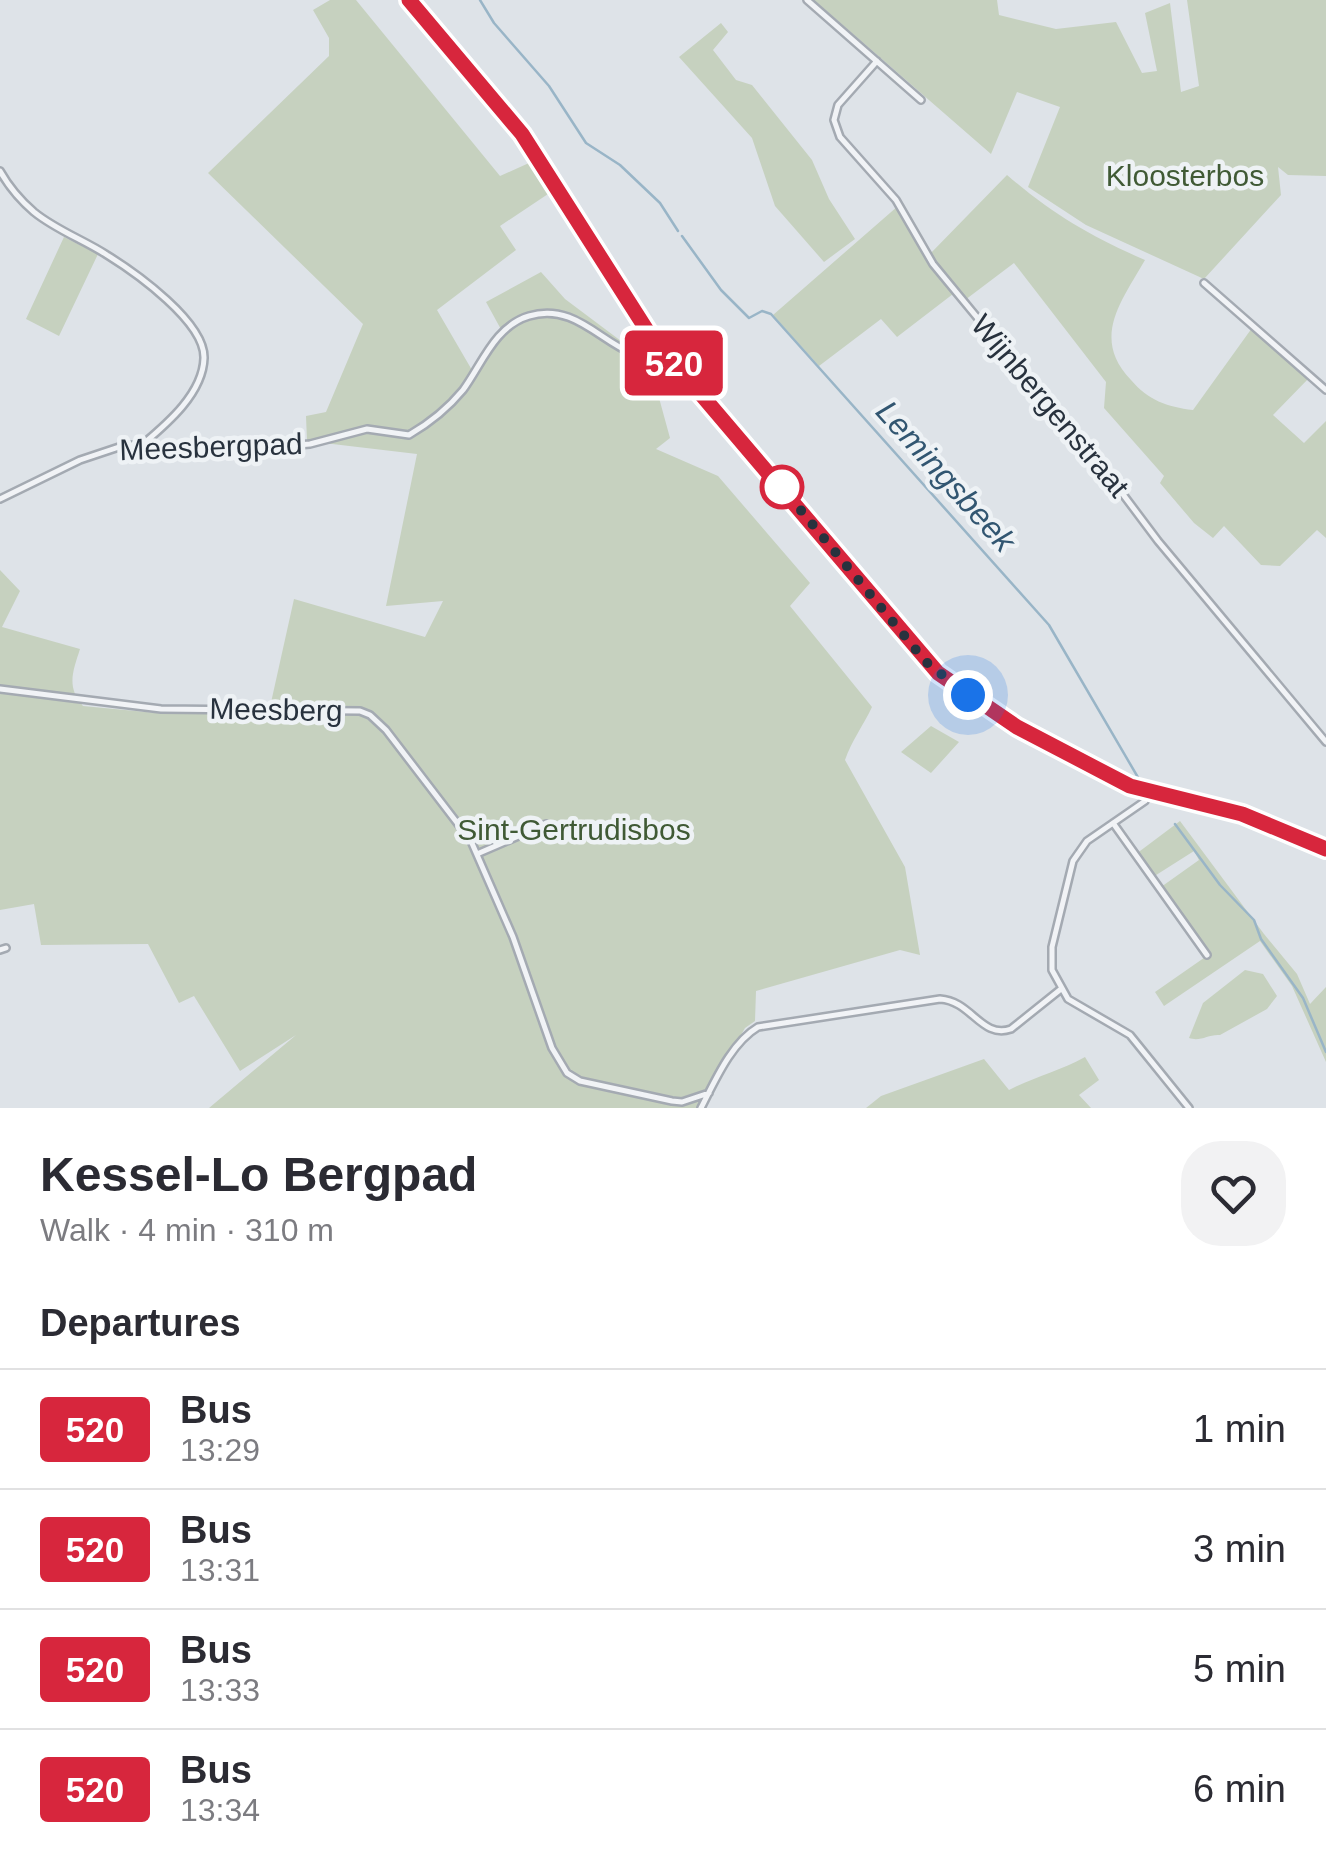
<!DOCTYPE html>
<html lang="en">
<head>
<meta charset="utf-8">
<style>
	body { margin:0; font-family:Helvetica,sans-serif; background:#f2f2f3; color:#2b2b33; height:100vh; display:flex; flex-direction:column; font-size:38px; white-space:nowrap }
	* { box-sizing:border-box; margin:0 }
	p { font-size:32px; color:#7c7c81 }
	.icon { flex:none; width:55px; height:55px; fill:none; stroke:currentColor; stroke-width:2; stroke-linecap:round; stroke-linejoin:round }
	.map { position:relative; height:1108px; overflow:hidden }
	.side { display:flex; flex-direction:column; background:#fff; flex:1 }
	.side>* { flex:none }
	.badge { padding:0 20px; border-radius:8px; font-size:35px; line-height:65px }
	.you { position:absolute; width:50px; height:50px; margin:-25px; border:8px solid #fff; border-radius:50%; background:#1a73e8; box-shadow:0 0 0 15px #1a73e833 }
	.map>.badge { position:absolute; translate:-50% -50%; box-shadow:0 0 0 5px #fff }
	h2 { padding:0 40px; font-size:38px; line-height:90px }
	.round { display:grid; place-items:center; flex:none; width:105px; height:105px; border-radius:40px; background:#f2f2f3 }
	.overview { display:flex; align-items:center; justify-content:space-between; height:170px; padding:0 40px }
	h1 { font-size:48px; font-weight:700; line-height:75px }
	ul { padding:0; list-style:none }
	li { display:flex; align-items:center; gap:30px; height:120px; padding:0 40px; border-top:2px solid #e1e1e2 }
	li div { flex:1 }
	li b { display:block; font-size:38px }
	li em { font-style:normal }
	li .badge { min-width:110px; font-weight:700; text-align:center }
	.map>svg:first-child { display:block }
	.green { fill:#c6d1bf }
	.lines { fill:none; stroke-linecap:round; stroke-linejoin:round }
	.stream { stroke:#99b5c7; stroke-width:2.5 }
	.minor-casing { stroke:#a4aab2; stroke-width:10 }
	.tertiary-casing { stroke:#a4aab2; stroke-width:11 }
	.minor { stroke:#f1f3f6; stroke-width:5 }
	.tertiary { stroke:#f1f3f6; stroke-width:6 }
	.line-casing { stroke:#fff; stroke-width:22 }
	.line { stroke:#d7263d; stroke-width:15 }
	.walk { stroke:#28323e; stroke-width:10; stroke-dasharray:0 18 }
	.stop-dot { fill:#fff; stroke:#d7263d; stroke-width:5 }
	.labels { text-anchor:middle; stroke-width:9; stroke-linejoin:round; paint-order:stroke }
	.park-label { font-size:30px; fill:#405a35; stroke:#eef2f5 }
	.street-label { font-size:30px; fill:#28323e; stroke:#eef2f5 }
	.water-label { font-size:32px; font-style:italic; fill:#325671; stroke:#eef2f5 }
</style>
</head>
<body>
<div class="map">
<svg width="1326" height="1108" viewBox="0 0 1326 1108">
	<rect width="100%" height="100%" fill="#dee3e8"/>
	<path class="green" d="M330 0H356L500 176 529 163 548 194 500 226 516 250 437 310 476 377 503 333 486 302 541 272 565 299 621 341 640 329 653 352 647 354 670 438 656 449 718 476 810 583 790 606 872 707C863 726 852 740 845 760L905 867 920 955 900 950 756 991 755 1021 745 1028 700 1108H209L296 1035 240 1071 194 996 179 1003 148 944 41 945 34 904 0 910V570L20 591 2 627 80 649C73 671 66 687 83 706L167 714H272L270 707 294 599 425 637 443 601 386 606 417 454 307 441 306 416 326 412 363 324 208 173 329 56V38L313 10Z
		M814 0H997L999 15 1056 29 1116 22 1142 73 1157 71 1145 13 1170 3 1181 92 1199 86 1187 0H1326V176L1288 175 1278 167 1281 195 1204 279 1086 225 1028 187 1060 107 1017 92 991 154Z
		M721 23 728 32 713 50 736 80 752 85 812 160 829 199 855 239 824 262 775 206 752 138 679 57Z
		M1007 175C1051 213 1091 237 1145 260 1121 302 1091 338 1131 380 1148 400 1167 407 1193 410L1252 328 1309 378 1273 415 1304 443 1326 421V538L1317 530 1280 566 1261 565 1224 526 1213 538 1194 523 1160 483 1164 476 1104 408 1106 382 1014 263 965 300 929 255Z
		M898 206 927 262 953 294 897 337 881 319 819 366 773 315Z
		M64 237 98 254 59 336 26 319Z
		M931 726 959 742 931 773 901 752Z
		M1180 821 1264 934 1297 974 1310 1004 1326 987V1062L1292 986 1260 941 1164 1006 1155 992 1211 953 1161 887 1199 860 1194 851 1153 877 1136 854Z
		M1245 970 1263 974 1277 996 1267 1009 1220 1035C1208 1034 1201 1042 1189 1038L1203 1003Z
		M1085 1057 1099 1080 1079 1095 1091 1108H866L881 1096 984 1059 1009 1090C1034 1077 1060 1071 1085 1057Z"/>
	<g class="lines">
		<path class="stream" d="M480 0 494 23 549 86 586 143 620 165 660 203 678 231
			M682 236 721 290 749 318 762 311 771 314 1049 625 1143 786
			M1175 824 1220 885 1254 920 1261 939 1303 998 1326 1052"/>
		<defs>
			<path id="minor" d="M807 0 921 100
				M877 61 838 105 834 120 840 137 896 200 933 264 1122 493 1158 541 1326 742
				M0 171C9 187 20 200 34 212 56 230 84 240 107 255 136 273 205 322 204 358 203 393 168 423 143 444
				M1204 283 1326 390
				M0 499 80 460 125 445 247 449 310 444 367 429 409 435C428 424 449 407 463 390 482 364 495 326 529 316 587 298 616 372 666 354
				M0 689 161 709 360 711 370 715 386 730 471 841 513 937 552 1048 567 1073 580 1081 672 1101 682 1102 709 1093
				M1148 793 1145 801 1087 841 1073 861 1052 947V970L1068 999 1130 1035 1189 1108
				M1113 823 1207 955
				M477 854 546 824
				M0 950 6 948
				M701 1108C715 1081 731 1043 758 1027L940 999C972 1001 981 1039 1011 1029L1061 989"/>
			<path id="tertiary" d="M409 0 523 134 648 332 938 673 1017 727 1130 786 1243 814 1326 849"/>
		</defs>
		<use href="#minor" class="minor-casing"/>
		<use href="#tertiary" class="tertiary-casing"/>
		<use href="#minor" class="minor"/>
		<use href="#tertiary" class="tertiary"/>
	</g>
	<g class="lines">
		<defs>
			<path id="line" d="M409 0 522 134 648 332 938 673 1017 727 1130 786 1242 814 1326 849"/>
		</defs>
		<use href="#line" class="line-casing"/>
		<use href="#line" class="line"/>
		<path class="walk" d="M782 487 780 485 926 662 968 695"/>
	</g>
	<circle class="stop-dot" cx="782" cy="487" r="20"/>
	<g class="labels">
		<g class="park-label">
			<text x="1185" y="186">Kloosterbos</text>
			<text x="574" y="840">Sint-Gertrudisbos</text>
		</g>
		<g class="street-label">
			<text transform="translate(1050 406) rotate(50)" y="10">Wijnbergenstraat</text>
			<text transform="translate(211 447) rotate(-2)" y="10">Meesbergpad</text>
			<text transform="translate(276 710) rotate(1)" y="10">Meesberg</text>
		</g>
		<g class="water-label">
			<text transform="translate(946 476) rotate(48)" y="11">Lemingsbeek</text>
		</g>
	</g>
</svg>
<div class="you" style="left:968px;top:695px"></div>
<b class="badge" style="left:674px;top:363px;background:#d7263d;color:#fff">520</b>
</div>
<section class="side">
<div class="overview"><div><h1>Kessel-Lo Bergpad</h1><p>Walk · 4 min · 310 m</p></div><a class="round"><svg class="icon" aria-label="heart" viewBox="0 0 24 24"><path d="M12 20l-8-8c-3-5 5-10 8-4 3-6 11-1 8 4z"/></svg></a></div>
<h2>Departures</h2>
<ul>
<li><span class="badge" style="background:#d7263d;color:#fff">520</span><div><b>Bus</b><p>13:29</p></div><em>1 min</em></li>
<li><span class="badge" style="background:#d7263d;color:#fff">520</span><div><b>Bus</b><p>13:31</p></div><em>3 min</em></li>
<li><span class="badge" style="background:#d7263d;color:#fff">520</span><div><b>Bus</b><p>13:33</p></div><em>5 min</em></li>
<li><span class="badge" style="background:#d7263d;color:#fff">520</span><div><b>Bus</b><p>13:34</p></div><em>6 min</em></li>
</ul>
</section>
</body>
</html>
